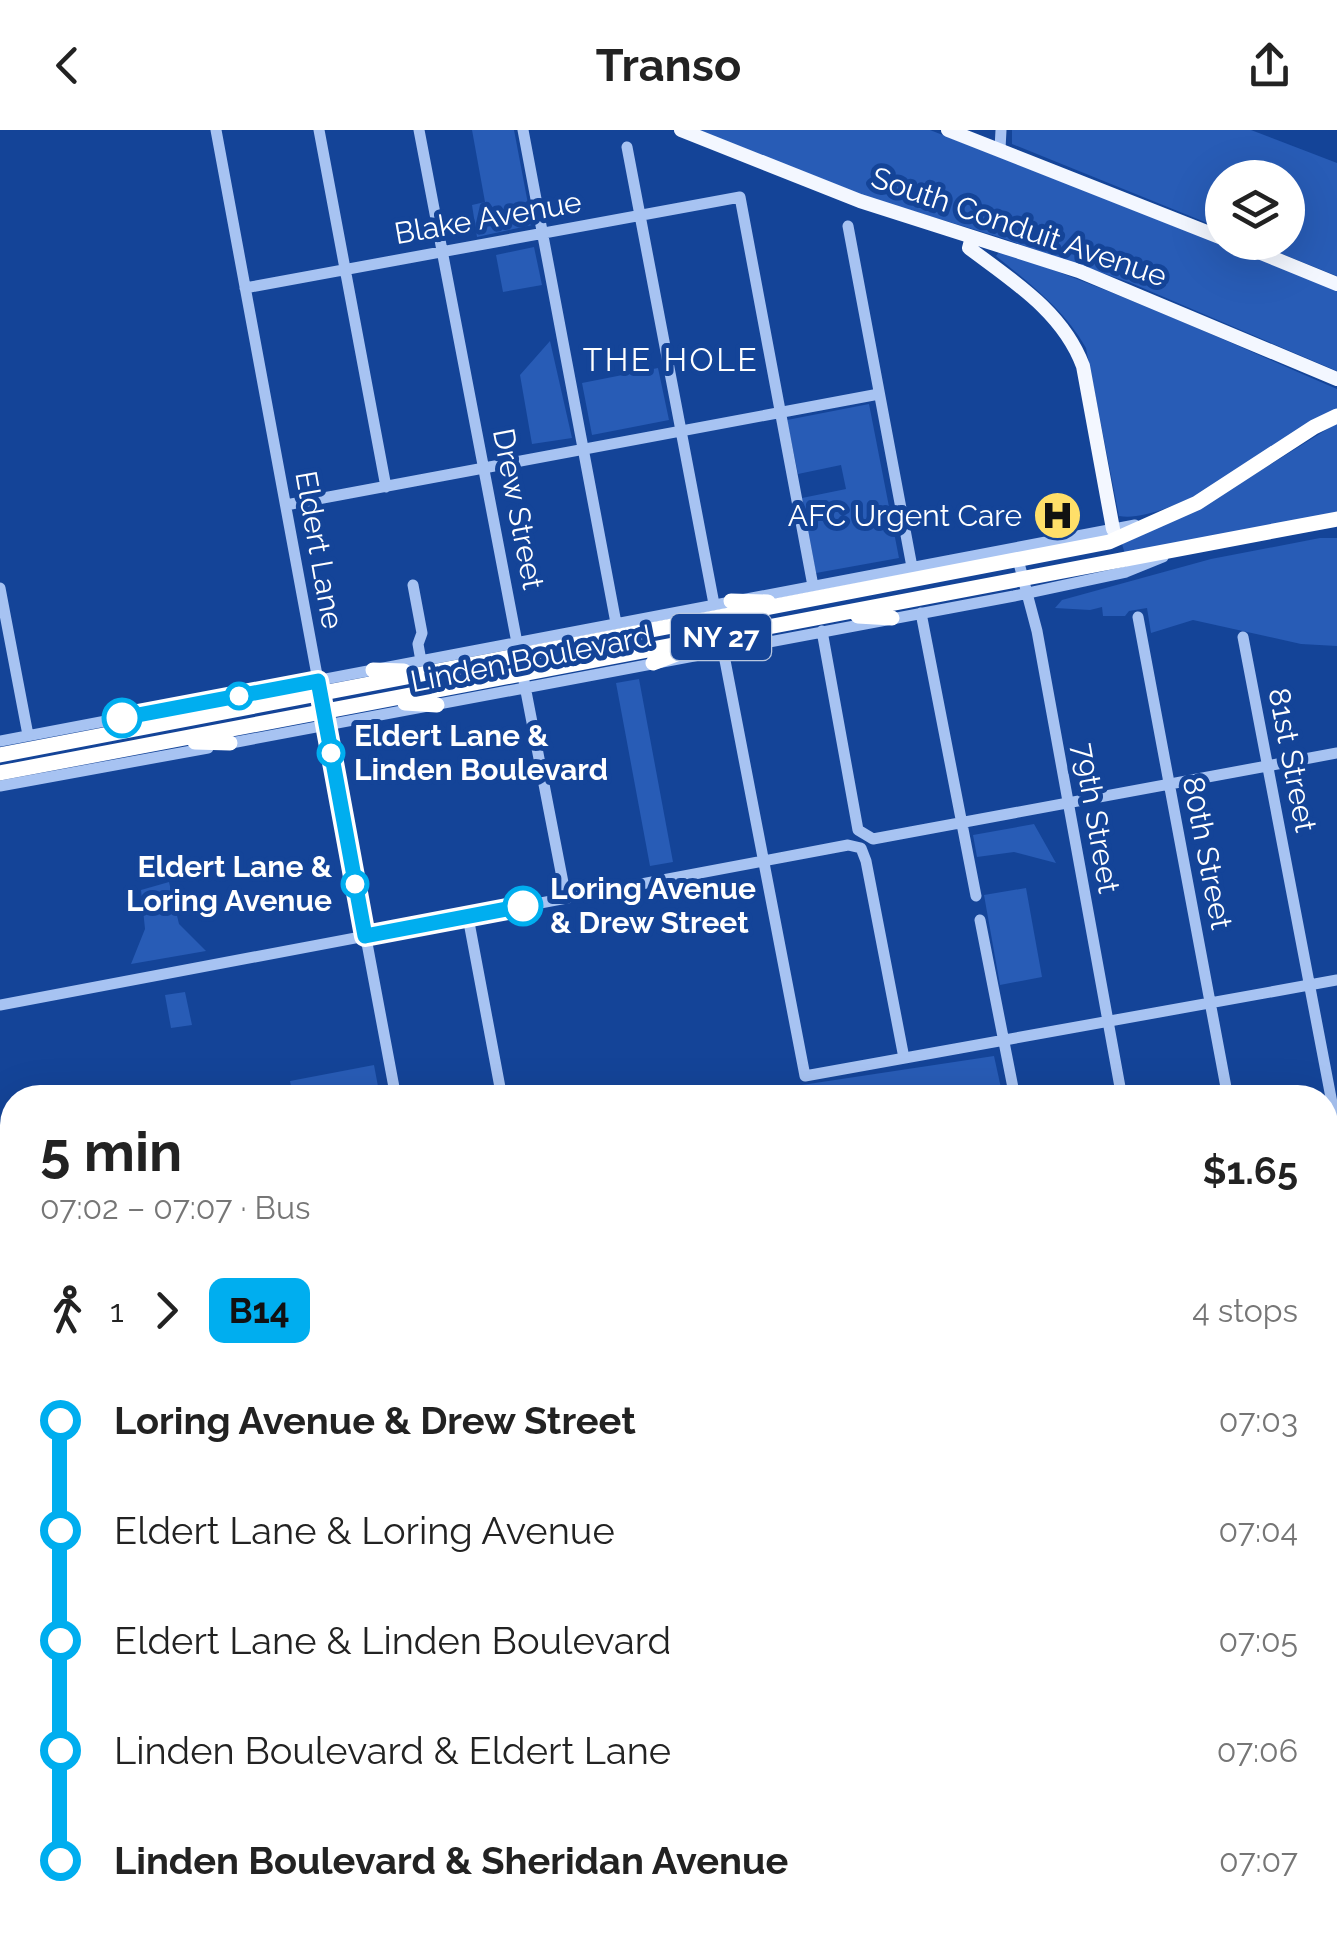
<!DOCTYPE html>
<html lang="en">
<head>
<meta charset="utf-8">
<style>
	body { margin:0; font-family:Raleway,sans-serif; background:#f2f2f2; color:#222; height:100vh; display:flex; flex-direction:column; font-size:38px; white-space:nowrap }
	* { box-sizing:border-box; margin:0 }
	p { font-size:32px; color:#767676 }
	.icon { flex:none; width:55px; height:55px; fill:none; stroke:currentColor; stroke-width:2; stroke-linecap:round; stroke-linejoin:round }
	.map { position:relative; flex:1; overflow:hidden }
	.panel { position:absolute; left:0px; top:955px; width:1338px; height:852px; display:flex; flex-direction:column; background:#fff; border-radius:40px 40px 0 0; box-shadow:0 10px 40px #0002 }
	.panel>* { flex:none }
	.badge { padding:0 20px; border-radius:15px; font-size:35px; line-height:65px }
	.controls { position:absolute; left:1205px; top:30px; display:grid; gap:20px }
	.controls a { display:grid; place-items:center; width:100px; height:100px; border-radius:50%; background:#fff; box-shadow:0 10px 40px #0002; font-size:50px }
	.map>.badge { position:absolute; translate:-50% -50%; box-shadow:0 0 0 5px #fff }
	.legs { display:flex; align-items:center; gap:15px; height:110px; padding:0 40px; font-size:32px }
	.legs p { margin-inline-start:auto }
	.headline { display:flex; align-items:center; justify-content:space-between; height:170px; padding:0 40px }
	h1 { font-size:55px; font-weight:700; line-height:75px }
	ul { padding:0 40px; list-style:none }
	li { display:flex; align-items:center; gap:35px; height:110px; font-size:38px }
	li i { display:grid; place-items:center; width:15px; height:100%; margin:0 12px; background:currentColor }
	li i::after { content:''; width:25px; height:25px; margin:-12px; border:8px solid; border-radius:50%; background:#fff }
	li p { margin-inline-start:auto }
	li:first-child i { background:linear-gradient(#0000 50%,currentColor 0) }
	li:last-child i { background:linear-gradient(currentColor 50%,#0000 0) }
	header { display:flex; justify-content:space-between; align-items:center; height:130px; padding:0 40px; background:#fff; font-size:45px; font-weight:700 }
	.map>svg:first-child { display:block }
	.green { fill:#285cb6 }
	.water { fill:#2e508f; stroke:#9abdf5; stroke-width:2.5 }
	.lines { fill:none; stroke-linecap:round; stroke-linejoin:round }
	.minor { stroke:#a7c3f2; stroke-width:11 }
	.major { stroke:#f3f7ff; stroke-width:14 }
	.highway { stroke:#fff; stroke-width:15 }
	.line-1-casing { stroke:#fff; stroke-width:22 }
	.line-1 { stroke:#00aeef; stroke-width:15 }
	.stop-1-dot { fill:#fff; stroke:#00aeef; stroke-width:5 }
	.labels { text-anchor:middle; stroke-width:10; stroke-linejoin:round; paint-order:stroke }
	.shield { fill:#144498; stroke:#b8c7e0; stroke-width:2.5 }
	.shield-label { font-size:28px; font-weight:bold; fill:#fff }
	.street-label { font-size:30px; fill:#fff; stroke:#144498 }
	.poi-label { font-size:30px; fill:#fff; stroke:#144498; text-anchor:end }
	.stop-label { font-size:30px; font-weight:bold; fill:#fff; stroke:#144498; text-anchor:start }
	.neighbourhood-label { font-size:32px; letter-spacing:2.5px; fill:#fff; stroke:#144498 }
</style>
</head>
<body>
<header><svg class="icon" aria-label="back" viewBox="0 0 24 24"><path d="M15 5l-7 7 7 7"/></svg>Transo<svg class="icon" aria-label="share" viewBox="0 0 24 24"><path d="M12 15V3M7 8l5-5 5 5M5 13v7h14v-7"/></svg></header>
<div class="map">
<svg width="1337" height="1806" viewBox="0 0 1337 1806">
	<rect width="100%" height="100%" fill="#144498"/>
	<path class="green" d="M472 0H514L532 95 477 107 472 75 485 72Z
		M698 0H930L1337 160V241L1131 153 999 107 870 68Z
		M1012 0H1251L1337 33V146L1255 113 1288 112V48H1222V99L1012 14Z
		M534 117 542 155 503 162 496 125Z
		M1000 121C1115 160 1226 211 1337 259V279C1290 308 1172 395 1119 386L1086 218C1064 179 1030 154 996 126Z
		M550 211 572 308 532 314 520 245Z
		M658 238 669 290 592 305 582 253Z
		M869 274 899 428 816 443 802 368 846 359 841 335 798 344 787 290Z
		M1337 293V382L1125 424 1122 414 1202 377Z
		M1320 408H1337V516L1301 514 1193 490 1151 503 1147 478 1129 481 1125 486H1103L1102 477 1090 480 1055 478 1062 470 1211 429Z
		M639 549 673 732 650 736 616 553Z
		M1034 694 1056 733 1014 722 977 727 973 705Z
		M169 752 179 794 206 821 131 834 145 799 141 760Z
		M1026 758 1042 847 1000 855 984 765Z
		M185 862 192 895 171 898 165 865Z
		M994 926 1003 967 729 966Z
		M374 935 380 967H293L290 951Z
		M7 1112 12 1139V1189L6 1190 0 1158V1113Z
		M174 1795H852L854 1806H118Z"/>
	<path class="water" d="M719 1795H763L764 1806H720Z"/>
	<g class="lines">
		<path class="minor" d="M216 0 319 556
			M319 0 386 357
			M419 0 518 518
			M523 0 616 493
			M627 17 714 474
			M1000 19 1001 0
			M848 96 912 437
			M245 158 740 67 813 456
			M286 375 879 264
			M1016 422 1037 501 1122 968
			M413 455 422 503 418 514 421 531
			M0 458 28 605
			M921 483 976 766
			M1138 487 1228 968
			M822 501 858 700 873 709 1337 623
			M1243 507 1337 999
			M723 520 805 946 1337 850
			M524 551 566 768
			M325 589 396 968
			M0 611 1135 395
			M226 614 1014 466 1126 442 1163 427
			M0 656 208 618
			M468 787 502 968
			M980 790 1015 968
			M0 875 848 715 861 718 866 731 904 928
			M0 1011 12 1075
			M1325 1076 1337 1074
			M0 1099 12 1096
			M1325 1318 1337 1316
			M0 1324 12 1322
			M0 1442 12 1440
			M1333 1560 1337 1583
			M0 1788 8 1806
			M860 1795 862 1806
			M965 1795 967 1806
			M1067 1795 1069 1806
			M1168 1795 1170 1806
			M1279 1795 1281 1806
			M19 1806 76 1795
			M1304 1806 1337 1800"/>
		<path class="major" d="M681 0 860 71 1079 141 1337 249
			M948 0 1222 108
			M972 107 969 118C1013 151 1063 182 1083 236L1113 399
			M1234 112 1337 154"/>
		<path class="highway" d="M731 471 768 472
			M858 486 892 488
			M653 533 682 522
			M373 540 404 541
			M405 573 437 575
			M158 588 186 576
			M195 612 230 613
			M0 625 1109 412 1197 373 1314 297 1337 286
			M0 643 1337 389"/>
	</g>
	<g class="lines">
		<defs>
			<path id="line-1" d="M122 588 318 551 365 806 523 776"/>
		</defs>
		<use href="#line-1" class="line-1-casing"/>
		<use href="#line-1" class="line-1"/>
	</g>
	<defs>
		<symbol id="hospital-disc" viewBox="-11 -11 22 22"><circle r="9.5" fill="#ffdf69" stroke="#144498"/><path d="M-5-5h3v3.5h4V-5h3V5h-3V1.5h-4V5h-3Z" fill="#111"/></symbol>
	</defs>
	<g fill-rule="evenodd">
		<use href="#hospital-disc" x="1030" y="358" width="55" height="55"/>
	</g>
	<g class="stop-1-dot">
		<circle cx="239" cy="566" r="12"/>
		<circle cx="122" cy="588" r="18"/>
		<circle cx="331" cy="623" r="12"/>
		<circle cx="355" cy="754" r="12"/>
		<circle cx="523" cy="776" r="18"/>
	</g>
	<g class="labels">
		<rect class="shield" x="671" y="484" width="100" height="46" rx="8"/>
		<g class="shield-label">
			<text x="721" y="517">NY 27</text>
		</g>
		<g class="street-label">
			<text transform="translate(488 88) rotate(-10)" y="10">Blake Avenue</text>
			<text transform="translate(1019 97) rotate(19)" y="10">South Conduit Avenue</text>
			<text transform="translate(518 379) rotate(79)" y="10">Drew Street</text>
			<text transform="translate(319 420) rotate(80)" y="10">Eldert Lane</text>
			<text transform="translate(531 529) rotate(-11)" y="10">Linden Boulevard</text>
			<text transform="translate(1292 630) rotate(79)" y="10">81st Street</text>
			<text transform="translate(1096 688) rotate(80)" y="10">79th Street</text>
			<text transform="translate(1207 723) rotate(79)" y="10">80th Street</text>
		</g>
		<g class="poi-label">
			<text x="1022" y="396">AFC Urgent Care</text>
		</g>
		<g class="stop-label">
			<text x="354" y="616">Eldert Lane &amp;<tspan x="354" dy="34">Linden Boulevard</tspan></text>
			<text x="332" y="747" text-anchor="end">Eldert Lane &amp;<tspan x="332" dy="34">Loring Avenue</tspan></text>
			<text x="550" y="769">Loring Avenue<tspan x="550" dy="34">&amp; Drew Street</tspan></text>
		</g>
		<g class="neighbourhood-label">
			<text x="671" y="241">THE HOLE</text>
		</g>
	</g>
</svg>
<div class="controls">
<a><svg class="icon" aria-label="layers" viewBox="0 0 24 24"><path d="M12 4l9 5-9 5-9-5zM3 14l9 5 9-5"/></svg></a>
</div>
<section class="panel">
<div class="headline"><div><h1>5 min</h1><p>07:02 – 07:07 · Bus</p></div><b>$1.65</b></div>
<div class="legs"><svg class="icon" aria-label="walk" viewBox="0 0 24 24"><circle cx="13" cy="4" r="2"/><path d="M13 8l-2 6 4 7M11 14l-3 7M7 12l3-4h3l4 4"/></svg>1<svg class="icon" aria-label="forward" viewBox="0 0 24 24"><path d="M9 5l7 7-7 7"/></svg><b class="badge" style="background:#00aeef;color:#111">B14</b><p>4 stops</p></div>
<ul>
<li><i style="color:#00aeef"></i><b>Loring Avenue &amp; Drew Street</b><p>07:03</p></li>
<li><i style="color:#00aeef"></i><span>Eldert Lane &amp; Loring Avenue</span><p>07:04</p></li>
<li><i style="color:#00aeef"></i><span>Eldert Lane &amp; Linden Boulevard</span><p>07:05</p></li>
<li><i style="color:#00aeef"></i><span>Linden Boulevard &amp; Eldert Lane</span><p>07:06</p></li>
<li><i style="color:#00aeef"></i><b>Linden Boulevard &amp; Sheridan Avenue</b><p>07:07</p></li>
</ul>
</section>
</div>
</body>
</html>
